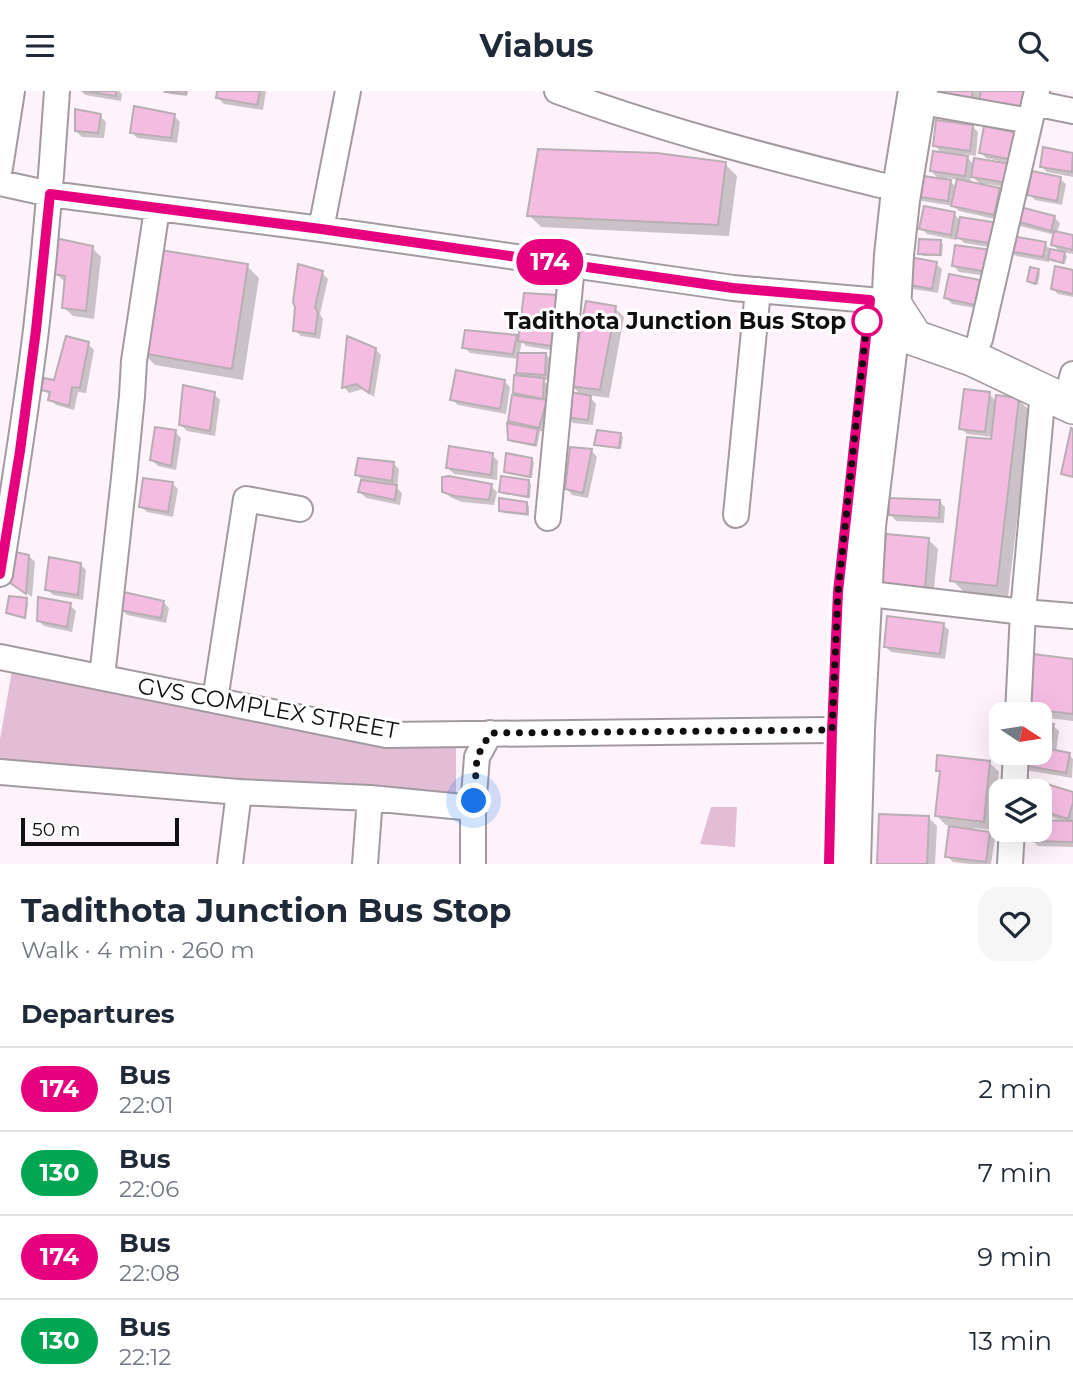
<!DOCTYPE html>
<html lang="en">
<head>
<meta charset="utf-8">
<style>
	body { margin:0; font-family:Montserrat,sans-serif; background:#f6f6f7; color:#1f2937; height:100vh; display:flex; flex-direction:column; font-size:26px; white-space:nowrap }
	* { box-sizing:border-box; margin:0 }
	p { font-size:23px; color:#747a83 }
	.icon { flex:none; width:38px; height:38px; fill:none; stroke:currentColor; stroke-width:2; stroke-linecap:round; stroke-linejoin:round }
	.map { position:relative; height:773px; overflow:hidden }
	.panel { display:flex; flex-direction:column; background:#fff; flex:1 }
	.panel>* { flex:none }
	.badge { padding:0 14px; border-radius:23px; font-size:24px; line-height:46px }
	.needle { width:46px; rotate:102deg }
	.buttons { position:absolute; left:989px; top:611px; display:grid; gap:14px }
	.buttons a { display:grid; place-items:center; width:63px; height:63px; border-radius:14px; background:#fff; box-shadow:0 7px 28px #0002; font-size:35px }
	.scale { position:absolute; left:21px; bottom:18px; width:158px; box-sizing:border-box; padding-left:7px; border:4px solid #110e10; border-top:0; font-size:19px; line-height:24px; white-space:nowrap; color:#110e10; -webkit-text-stroke:5px #fff; paint-order:stroke }
	.you { position:absolute; width:35px; height:35px; margin:-18px; border:5px solid #fff; border-radius:50%; background:#1a73e8; box-shadow:0 0 0 10px #1a73e833 }
	.map>.badge { position:absolute; translate:-50% -50%; box-shadow:0 0 0 4px #fff }
	h2 { padding:0 21px; font-size:26px; line-height:63px }
	.round { display:grid; place-items:center; flex:none; width:74px; height:74px; border-radius:21px; background:#f6f6f7 }
	.summary { display:flex; align-items:center; justify-content:space-between; height:119px; padding:0 21px }
	h1 { font-size:33px; font-weight:700; line-height:52px }
	ul { padding:0; list-style:none }
	li { display:flex; align-items:center; gap:21px; height:84px; padding:0 21px; border-top:2px solid #e0e1e3 }
	li div { flex:1 }
	li b { display:block; font-size:26px }
	li em { font-style:normal }
	li .badge { min-width:77px; font-weight:700; text-align:center }
	header { display:flex; justify-content:space-between; align-items:center; height:91px; padding:0 21px; background:#fff; font-size:32px; font-weight:700 }
	.map>svg:first-child { display:block }
	.green { fill:#e3bdd6 }
	.shadow { fill:#0003; fill-rule:evenodd }
	.building { fill:#f5bce2; stroke:#b8aeb4; stroke-width:2 }
	.lines { fill:none; stroke-linecap:round; stroke-linejoin:round }
	.street-casing { stroke:#a39aa0; stroke-width:28 }
	.secondary-casing { stroke:#a39aa0; stroke-width:38 }
	.primary-casing { stroke:#a39aa0; stroke-width:42 }
	.street { stroke:#fff; stroke-width:24 }
	.secondary { stroke:#fff; stroke-width:35 }
	.primary { stroke:#fff; stroke-width:38 }
	.line-casing { stroke:#fff; stroke-width:16 }
	.line { stroke:#e6007e; stroke-width:10 }
	.walk { stroke:#110e10; stroke-width:7; stroke-dasharray:0 12.6 }
	.stop-dot { fill:#fff; stroke:#e6007e; stroke-width:3.5 }
	.labels { text-anchor:middle; stroke-width:6; stroke-linejoin:round; paint-order:stroke }
	.stop-label { font-size:23px; font-weight:bold; fill:#110e10; stroke:#fff; text-anchor:end }
	.street-label { font-size:23px; fill:#110e10; stroke:#fff }
</style>
</head>
<body>
<header><svg class="icon" aria-label="menu" viewBox="0 0 24 24"><path d="M4 6h16M4 12h16M4 18h16"/></svg>Viabus<svg class="icon" aria-label="search" viewBox="0 0 24 24"><circle cx="10" cy="10" r="6"/><path d="M15 15l6 6"/></svg></header>
<div class="map">
<svg width="1073" height="773" viewBox="0 0 1073 773">
	<rect width="100%" height="100%" fill="#fef3fa"/>
	<path class="green" d="M13 574 276 622 456 642V710L0 681V648Z
		M711 716H737L735 756 700 753Z"/>
	<path class="shadow" d="M81 0H119L122 3 121 10 85 4Z
		M167 0H188L187 5 170 3Z
		M219 0H266L263 19 224 13 218 7Z
		M944 0H981L976 18Z
		M100 25 106 31 104 47 82 46 76 40Z
		M174 25 180 31 177 52 137 47 132 41Z
		M972 35 978 41 976 65 964 63 974 74H1003V71L986 67 981 61 985 37 1018 74 1007 71 1016 81 1013 97 987 93V96L999 99 1005 105 999 129 959 120 954 115 922 110 916 105 940 89 931 80 943 63 935 55ZM971 84 982 95 970 93ZM947 87 958 89 957 97Z
		M1044 58 1073 63V86L1047 81 1041 75Z
		M725 73 737 85 729 145 541 136 529 124Z
		M1060 88 1066 93 1062 114 1035 109 1029 103Z
		M954 123 961 130 1001 158 964 152 957 145 956 149 927 143 921 137Z
		M1054 126 1060 132 1057 142 1073 146V163L1062 161 1067 165 1065 173 1052 170 1049 168V171L1016 165 1010 160 1045 153 1052 160 1061 162 1053 154 1055 144 1020 135 1014 129Z
		M940 151 943 153 942 165H923L920 162Z
		M92 157 101 166 94 228 73 225 63 216 66 192 55 182Z
		M991 161 994 186 959 181 954 175Z
		M936 173 942 178 938 202 913 198 907 192Z
		M247 175 259 187 243 289 155 274 143 262Z
		M1038 180 1040 182 1038 194 1031 192 1029 190Z
		M1073 181V206L1058 203 1052 197Z
		M322 182 328 188 320 223 323 228 320 248 301 245 295 239Z
		M979 191 985 196 981 218 952 213 946 207Z
		M557 205 556 260 526 255 522 251 519 264H546L552 269 550 289H543L549 295 545 341 540 340 537 356 512 351 509 348 517 336 510 329 520 307 515 301 523 287 517 281 519 268 470 262 464 256 516 245 520 250Z
		M615 217 624 226 609 307 588 304 596 313 593 334 573 332 567 326 582 305 571 294Z
		M88 253 94 259 86 302 78 301 74 319 56 314 50 308 51 305 43 298 55 291Z
		M375 258 381 264 374 306 363 298 349 302 344 296Z
		M504 290 510 296 506 323 458 314 452 309Z
		M214 303 220 309 215 345 187 340 181 334Z
		M989 303 997 311 1018 308 1030 320 1008 506 964 501 952 489 993 346 967 343 961 337Z
		M175 341 181 347 176 379 158 375 152 369Z
		M620 343 623 346 621 358 598 355 596 353Z
		M592 360 597 366 588 407 572 404 567 398Z
		M492 364 498 370 497 389 454 383 448 377Z
		M531 369 534 371 532 387 509 383 506 380Z
		M393 372 399 378 397 397 402 402 400 414 366 407 360 401 363 390 357 384Z
		M528 390 531 393 530 407 504 403 501 401Z
		M172 392 178 398 173 426 147 421 141 416Z
		M491 395 497 401 494 414 462 411 450 406 444 400Z
		M939 410 945 416 944 432 896 430 891 424Z
		M526 412 529 415V425L504 422 501 420Z
		M929 449 938 458 933 507 892 503Z
		M29 465 35 471 32 506 11 491Z
		M80 473 86 479 83 509 53 504 47 498Z
		M26 509 28 512 26 528 11 524 8 522Z
		M163 511 169 517 166 532 127 524 121 518Z
		M70 514 76 520 72 541 44 535 38 529Z
		M943 534 949 539 945 568 891 561 885 555Z
		M1073 569V630L1040 626V623H1030L1023 616Z
		M1040 632 1053 635 1059 640 1056 661 1069 664 1073 668 1072 687 1025 679 1019 673 1038 669 1040 656Z
		M990 672 999 681 992 739 974 737 973 740 989 742 995 748 991 773H970L953 771 947 765 951 734H946L937 725 941 683 938 679Z
		M1038 692 1073 702V756L1038 755 1032 749 1040 738V731L1065 732 1066 730 1053 727 1047 721 1050 710 1040 706V700H1036Z
		M928 726 937 735 935 773H879Z"/>
	<path class="building" d="M83 0H116V5Z
		M166 0H186V3L165 1Z
		M217 0H260L257 14 216 7Z
		M942 0H973L970 14 941 7Z
		M981 0H1026V26L978 18Z
		M134 15 175 23 171 47 130 42Z
		M75 18 101 23 98 42 75 40Z
		M936 29 973 34 970 60 933 55Z
		M984 35 1018 42 1013 69 979 62Z
		M1043 56 1073 62 1072 81 1040 76Z
		M538 58 657 62 726 71 718 134 527 125Z
		M933 60 968 65 965 85 930 80Z
		M974 67 1011 73 1008 92 971 86Z
		M1032 80 1061 86 1057 110 1027 104Z
		M917 84 951 89 948 110 914 105Z
		M957 88 1000 97 994 124 951 115Z
		M924 115 955 121 951 144 919 138Z
		M1016 115 1055 125 1051 140 1012 129Z
		M960 126 999 132 996 153 956 147Z
		M1054 140 1073 144V159L1051 154Z
		M1011 145 1046 151 1043 166 1008 160Z
		M55 147 93 155 86 220 62 217 65 185 53 183Z
		M919 148 941 149 940 164 918 163Z
		M955 154 992 159 988 181 952 175Z
		M1050 158 1065 161 1063 172 1048 168Z
		M160 159 248 173 232 278 141 262Z
		M910 166 937 171 932 198 905 193Z
		M298 173 323 180 315 216 318 221 315 243 293 240 295 216 293 211Z
		M1055 175 1073 179V203L1051 198Z
		M1030 176 1039 178 1035 193 1027 190Z
		M949 183 980 189 975 214 944 207Z
		M524 202 558 204 551 255 518 250Z
		M586 210 616 215 600 299 569 295Z
		M465 239 517 244 513 263 462 257Z
		M66 245 89 251 80 297 72 296 69 315 48 309 50 301 41 299 44 287 54 289Z
		M347 245 376 257 369 302 356 293 342 297Z
		M518 262H546L545 284 516 282Z
		M456 279 505 289 500 318 450 309Z
		M514 284 544 287 543 308 513 302Z
		M183 294 215 301 210 340 179 334Z
		M964 298 990 301 985 341 959 338Z
		M571 301 591 305 588 329 565 326Z
		M512 304 547 309 539 337 508 330Z
		M996 304 1019 307 997 495 950 490 967 346 991 348Z
		M507 332 538 338 535 354 508 349Z
		M155 336 176 339 171 375 150 369Z
		M1071 337 1073 338V386L1061 383Z
		M597 339 621 342 619 357 594 354Z
		M449 355 493 362 491 384 446 377Z
		M570 356 592 358 583 402 565 398Z
		M506 362 532 367 530 386 504 381Z
		M358 367 394 371 392 390 355 384Z
		M449 385 492 393 489 409 455 405 442 401V386Z
		M501 385 529 389 528 406 499 401Z
		M143 387 173 391 168 421 139 416Z
		M361 389 397 394 395 409 358 401Z
		M499 407 527 411V423L499 420Z
		M889 407 940 409 939 427 889 424Z
		M886 443 929 447 925 498 881 494Z
		M11 460 29 464 26 503 9 491Z
		M49 466 81 472 78 504 45 499Z
		M119 500 164 510 161 527 119 519Z
		M9 505 27 507 25 527 6 522Z
		M38 506 71 512 67 536 37 530Z
		M887 525 944 532 940 563 884 556Z
		M1025 562 1073 568V623L1021 617Z
		M1040 630 1054 633 1050 658 1070 662 1066 682 1017 673 1019 665 1037 667 1038 662H1040Z
		M937 664 990 670 984 731 935 725 940 680H936Z
		M1037 690 1073 701V712L1068 728 1045 721 1049 707 1040 704V700H1034Z
		M879 723 929 725 927 773H877Z
		M1040 729 1073 730V751L1031 750V738H1040Z
		M949 735 990 741 986 771 945 766Z"/>
	<g class="lines">
		<defs>
			<path id="street" d="M557 0C662 39 771 67 880 94
				M916 10 1030 30
				M1034 12 1073 20
				M0 77 12 0
				M0 92 50 103 321 138 733 197 892 211
				M321 138 348 0
				M980 248 1037 0
				M1071 290 1073 283
				M736 424 758 199
				M548 427 572 174
				M0 483C13 402 26 321 36 239 45 160 52 80 57 0
				M861 502 1023 521 1043 300
				M0 566 386 644 832 639
				M102 586 124 387 132 305 134 270 157 118
				M215 609 246 408 300 418
				M1018 623 1023 521 1073 525
				M0 681 239 701 370 707 473 717
				M1014 700 1016 662
				M230 773 239 701
				M365 773 370 707
				M473 773V717L477 666 490 642
				M1010 773 1012 738"/>
			<path id="secondary" d="M892 211 915 247 972 267 1073 315"/>
			<path id="primary" d="M851 773 855 638 866 435 890 237 894 164 900 109 918 0"/>
		</defs>
		<use href="#street" class="street-casing"/>
		<use href="#secondary" class="secondary-casing"/>
		<use href="#primary" class="primary-casing"/>
		<use href="#street" class="street"/>
		<use href="#secondary" class="secondary"/>
		<use href="#primary" class="primary"/>
	</g>
	<g class="lines">
		<defs>
			<path id="line" d="M0 483 20 360 36 239 50 103 321 138 733 197 870 209 838 501 832 639 829 773"/>
		</defs>
		<use href="#line" class="line-casing"/>
		<use href="#line" class="line"/>
		<path class="walk" d="M474 710 477 666 490 642 832 639 838 501 867 230"/>
	</g>
	<circle class="stop-dot" cx="867" cy="230" r="14"/>
	<g class="labels">
		<g class="stop-label">
			<text x="846" y="238">Tadithota Junction Bus Stop</text>
		</g>
		<g class="street-label">
			<text transform="translate(268 617) rotate(10)" y="8">GVS COMPLEX STREET</text>
		</g>
	</g>
</svg>
<div class="buttons">
<a><svg class="needle" viewBox="-14 -14 28 28"><path d="M0-13l5 13h-10z" fill="#e53935"/><path d="M0 13l5-13h-10z" fill="#747a83"/></svg></a>
<a><svg class="icon" aria-label="layers" viewBox="0 0 24 24"><path d="M12 4l9 5-9 5-9-5zM3 14l9 5 9-5"/></svg></a>
</div>
<div class="scale">50 m</div>
<div class="you" style="left:474px;top:710px"></div>
<b class="badge" style="left:550px;top:171px;background:#e6007e;color:#fff">174</b>
</div>
<section class="panel">
<div class="summary"><div><h1>Tadithota Junction Bus Stop</h1><p>Walk · 4 min · 260 m</p></div><a class="round"><svg class="icon" aria-label="heart" viewBox="0 0 24 24"><path d="M12 20l-8-8c-3-5 5-10 8-4 3-6 11-1 8 4z"/></svg></a></div>
<h2>Departures</h2>
<ul>
<li><span class="badge" style="background:#e6007e;color:#fff">174</span><div><b>Bus</b><p>22:01</p></div><em>2 min</em></li>
<li><span class="badge" style="background:#00a651;color:#fff">130</span><div><b>Bus</b><p>22:06</p></div><em>7 min</em></li>
<li><span class="badge" style="background:#e6007e;color:#fff">174</span><div><b>Bus</b><p>22:08</p></div><em>9 min</em></li>
<li><span class="badge" style="background:#00a651;color:#fff">130</span><div><b>Bus</b><p>22:12</p></div><em>13 min</em></li>
</ul>
</section>
</body>
</html>
